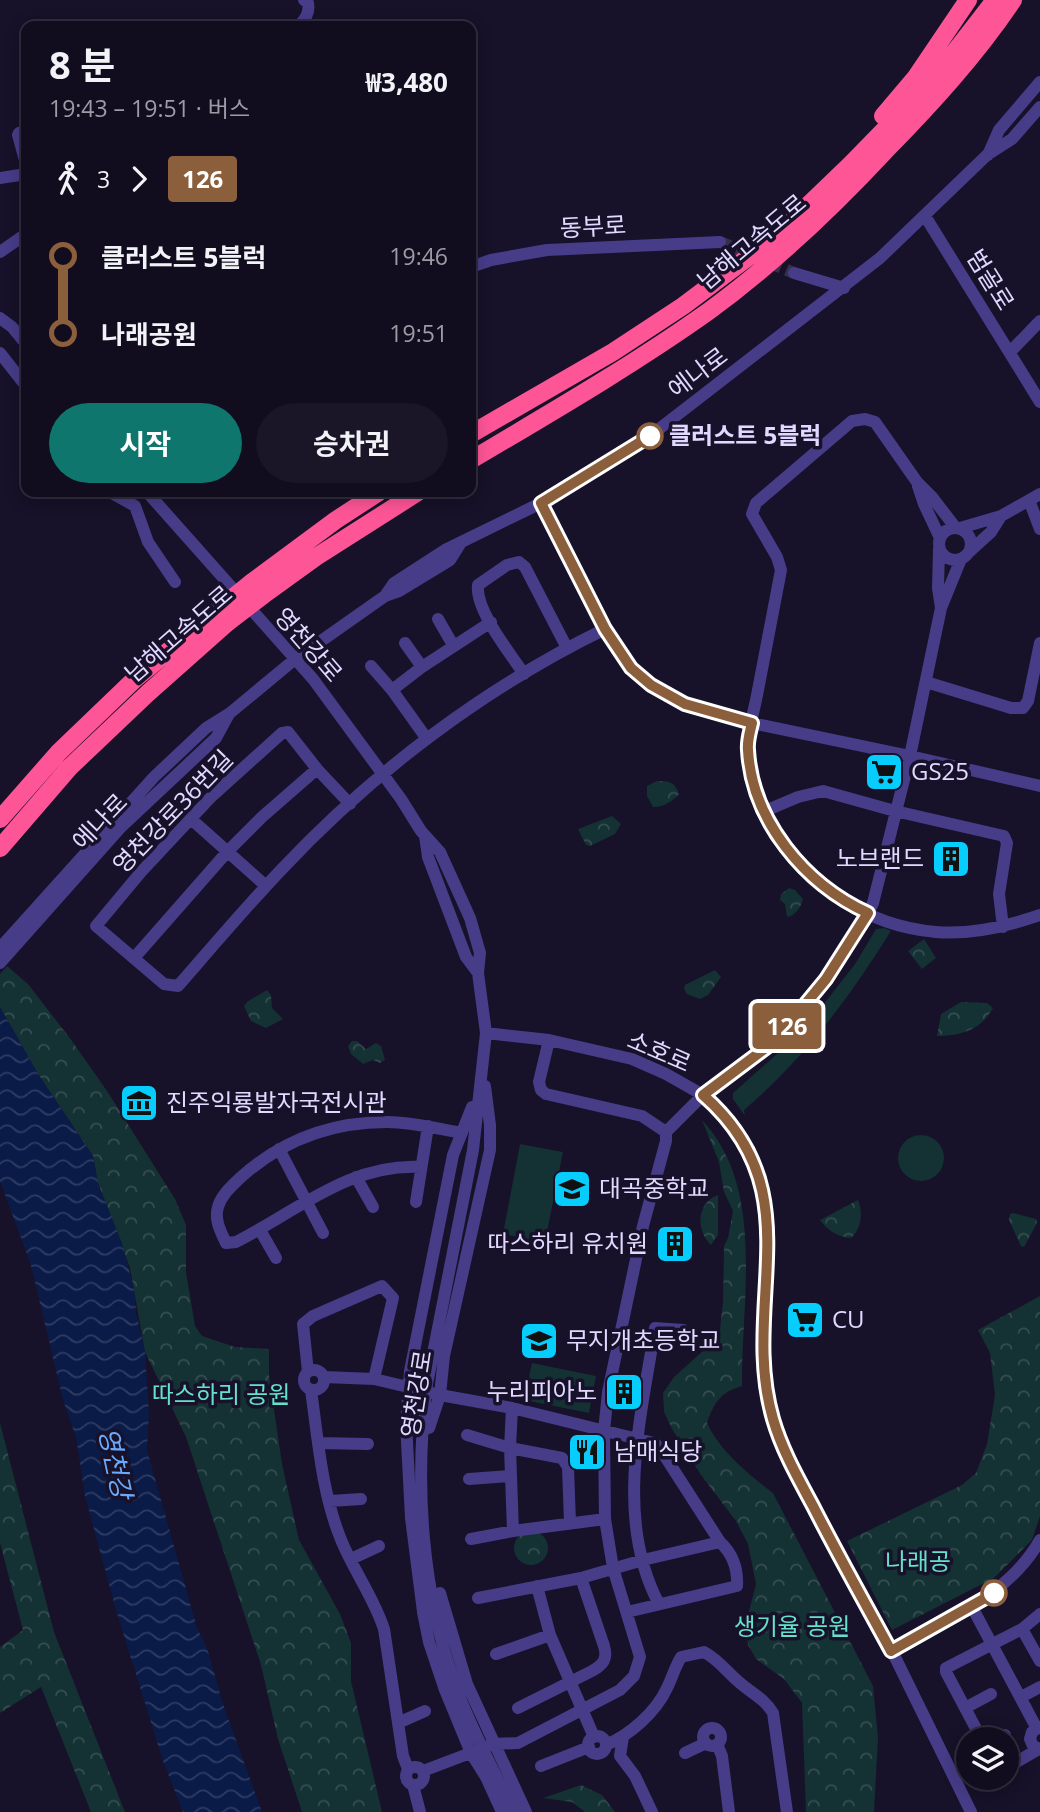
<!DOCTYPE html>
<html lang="ko">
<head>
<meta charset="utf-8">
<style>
	body { margin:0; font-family:"Open Sans","Noto Sans KR",sans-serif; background:#1a1628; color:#f1f3f6; height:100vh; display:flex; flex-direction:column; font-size:26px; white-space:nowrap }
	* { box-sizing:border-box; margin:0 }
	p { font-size:23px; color:#9c9ca4 }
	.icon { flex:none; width:38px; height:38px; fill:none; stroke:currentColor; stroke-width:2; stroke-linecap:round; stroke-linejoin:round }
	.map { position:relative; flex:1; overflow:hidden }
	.sheet { position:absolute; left:21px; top:21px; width:455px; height:476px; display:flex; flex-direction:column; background:#110d1f; border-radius:14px; box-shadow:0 4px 18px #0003,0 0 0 2px #302d3d }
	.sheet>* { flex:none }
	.badge { padding:0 14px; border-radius:5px; font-size:24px; line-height:46px }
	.controls { position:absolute; left:956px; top:1727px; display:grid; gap:14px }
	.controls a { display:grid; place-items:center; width:63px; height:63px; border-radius:50%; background:#110d1f; box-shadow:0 4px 18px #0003,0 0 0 2px #302d3d; font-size:35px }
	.map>.badge { position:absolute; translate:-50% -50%; box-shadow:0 0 0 4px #fff }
	.legs { display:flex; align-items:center; gap:10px; height:77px; padding:0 28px; font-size:23px }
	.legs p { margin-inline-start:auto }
	.overview { display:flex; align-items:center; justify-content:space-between; height:119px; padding:0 28px }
	h1 { font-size:38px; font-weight:700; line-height:52px }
	.primary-button { display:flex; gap:14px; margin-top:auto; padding:14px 28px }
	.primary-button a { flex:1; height:80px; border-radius:42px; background:#0f766e; color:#fff; font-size:28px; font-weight:700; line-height:80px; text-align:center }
	.primary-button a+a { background:#1a1628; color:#f1f3f6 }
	ul { padding:0 28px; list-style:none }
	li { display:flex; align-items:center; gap:24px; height:77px; font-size:26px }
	li i { display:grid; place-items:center; width:10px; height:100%; margin:0 9px; background:currentColor }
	li i::after { content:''; width:18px; height:18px; margin:-9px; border:5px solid; border-radius:50%; background:#110d1f }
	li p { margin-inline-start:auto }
	li:first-child i { background:linear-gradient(#0000 50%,currentColor 0) }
	li:last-child i { background:linear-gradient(currentColor 50%,#0000 0) }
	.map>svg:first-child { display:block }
	.green { fill:#143133 }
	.forest { fill:url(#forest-crowns) }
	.water { fill:url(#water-waves) }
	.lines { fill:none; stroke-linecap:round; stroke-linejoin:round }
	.minor-tunnel { stroke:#352f49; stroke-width:12; stroke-dasharray:12 6; stroke-linecap:butt }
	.minor { stroke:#463c88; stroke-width:12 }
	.highway { stroke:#fe5596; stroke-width:18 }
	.minor-bridge { stroke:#463c88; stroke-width:12 }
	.highway-bridge { stroke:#fe5596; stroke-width:18 }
	.line-1-casing { stroke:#fff; stroke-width:16 }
	.line-1 { stroke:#8b5e3c; stroke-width:10 }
	.stop-1-dot { fill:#fff; stroke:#8b5e3c; stroke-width:3.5 }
	.labels { text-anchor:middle; stroke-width:7; stroke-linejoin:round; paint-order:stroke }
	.street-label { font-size:24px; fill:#e1d9ff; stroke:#171129 }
	.stop-label { font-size:24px; font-weight:bold; fill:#e1d9ff; stroke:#171129; text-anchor:start }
	.poi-label { font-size:24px; fill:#e1d9ff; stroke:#171129; text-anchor:start }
	.park-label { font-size:24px; fill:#64e0cd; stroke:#171129 }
	.water-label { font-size:26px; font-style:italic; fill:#68aafe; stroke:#171129 }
</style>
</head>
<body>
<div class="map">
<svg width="1040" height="1812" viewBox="0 0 1040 1812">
	<defs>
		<pattern id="forest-crowns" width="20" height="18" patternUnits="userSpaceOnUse" patternTransform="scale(1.75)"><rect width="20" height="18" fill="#143133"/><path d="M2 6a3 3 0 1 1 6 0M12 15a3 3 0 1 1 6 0" fill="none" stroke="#364e52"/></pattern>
		<pattern id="water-waves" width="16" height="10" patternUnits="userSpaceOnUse" patternTransform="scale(1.75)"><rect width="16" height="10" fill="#0b1b48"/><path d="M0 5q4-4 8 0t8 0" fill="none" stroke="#2e3c63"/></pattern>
	</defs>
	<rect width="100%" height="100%" fill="#171129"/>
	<path class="green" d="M884 928 891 931C851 996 802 1061 744 1110L745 1116 733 1099V1093L802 1032 855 964 876 929Z
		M898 1158a23 23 0 1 1 46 0a23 23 0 1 1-46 0Z
		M520 1144 563 1152 545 1242 503 1234Z
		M532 1363 596 1376 589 1413 524 1400Z"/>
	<path class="forest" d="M657 781C669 781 675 782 679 794 673 801 662 808 653 807L647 796V786Z
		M612 816 621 824 615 834 590 846 586 845 578 829Z
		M789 888 795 890 803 899C801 907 795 916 787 917L785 904 780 900 781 894Z
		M924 939 936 958 922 969 908 951Z
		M7 966 28 984 72 1041 107 1091 175 1199 186 1225V1272L195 1326 202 1336 235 1347 269 1349V1375L282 1464 299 1540 340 1614 351 1643V1681L382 1812H302L278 1739 261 1665 186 1437 145 1352 130 1268 98 1183 93 1156 38 1074 0 1007V974Z
		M715 970 721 977 708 995 700 999 687 994 684 989 685 985Z
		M267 990 271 995 272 1008 283 1019 266 1028 251 1021 244 1006 247 1002Z
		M961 1002 987 1003 993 1008C981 1030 961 1036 937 1036L941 1014Z
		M352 1041H357L366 1049 376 1043 381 1046 385 1060 380 1063 373 1060 363 1064 351 1054 348 1046Z
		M702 1120C766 1188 741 1300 742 1386 721 1392 714 1402 707 1423 720 1451 748 1474 773 1493L873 1686 878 1738 874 1812H806L802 1703 784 1679 756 1659 748 1645 745 1627 756 1584 748 1544 736 1521 701 1475 672 1429 664 1412 663 1393 674 1377 703 1351 720 1329 723 1302 724 1246 728 1238 733 1211 724 1192 719 1162Z
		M718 1195V1235L711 1245C695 1230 697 1202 718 1195Z
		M858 1200C863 1212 862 1228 851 1238 838 1237 828 1231 820 1220Z
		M1013 1213 1036 1219 1037 1223 1024 1247 1021 1246 1009 1220 1010 1214Z
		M1040 1296V1516L1032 1540 994 1578 892 1630 847 1541 962 1485 976 1473 987 1444 995 1395 990 1353 978 1330Z
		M0 1423 54 1632 125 1812H91L41 1687 0 1713V1647L23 1630 0 1543Z
		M514 1548a17 17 0 1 1 34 0a17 17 0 1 1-34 0Z
		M581 1785 602 1795 615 1812H585L572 1802 543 1798Z"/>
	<path class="water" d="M0 1007 38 1074 93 1156 98 1183 122 1243 134 1289 136 1312 145 1352 149 1414 147 1450 197 1628 207 1648 223 1704 262 1812H183L163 1761 116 1610 85 1496 76 1437 63 1400 31 1265 0 1181Z"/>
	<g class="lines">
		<path class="minor-tunnel" d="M720 242 794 273"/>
		<path class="minor" d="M299 26C305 19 310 13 308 3L304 0
			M26 130 19 133 18 135 26 164
			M988 155 999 130 1040 82
			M0 178 26 174
			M925 216 1040 402
			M0 252 26 234
			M471 267 491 260 547 250 720 242
			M794 273 844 288
			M0 318 12 327 26 344
			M1010 352 1040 321
			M0 353 26 386
			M918 486 924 504 940 538
			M110 492 135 506 148 542 175 582
			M147 492 313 679 401 799 421 831 440 852 470 918 480 953 478 973 486 1033 473 1150 427 1384C414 1485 422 1594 457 1690 473 1732 494 1772 514 1812
			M1029 500 1040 529
			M541 503 617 650 631 668 651 685 685 704 752 723 910 756 1040 786
			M955 527 932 497 917 482 875 422 865 419 852 421 756 503 752 514 777 557 781 570C773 610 766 650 758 690 755 708 748 728 748 747 747 772 759 801 771 822 803 884 866 926 936 932 971 935 1008 926 1040 915
			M939 544a16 16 0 1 1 32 0a16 16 0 1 1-32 0Z
			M960 528 1001 516 1040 494
			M939 549 938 588 941 608
			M969 552 991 532 1001 516
			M385 596 394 583 445 550 541 503 650 436 880 258 987 155 1012 139 1040 107
			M438 619 453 645
			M405 643 422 667
			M371 666 392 690 427 739
			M524 674C510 653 475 610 478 585L507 565 519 562 525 567 567 648
			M926 682 1011 708H1023L1028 701 1040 643
			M392 690 422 667 491 622
			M350 804 317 769 288 732 282 733 211 797 141 872 96 926 164 984 178 986C212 947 245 908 281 870 373 772 484 688 605 629
			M765 811 798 797 823 791 895 811 1004 836 1007 843 999 894 1003 927
			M191 819 266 886
			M425 836 428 857 466 957 478 973
			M0 948 154 777 206 728 230 713 294 660 385 596 399 591 450 560 460 544
			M134 958 228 851 262 817 317 769
			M0 963 121 827 216 738 229 714
			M486 1033 549 1040 632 1059 666 1074 703 1095 723 1113 747 1147 762 1187 768 1221 764 1384 774 1422 788 1458 892 1651 971 1812
			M549 1040 539 1082 541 1090 546 1094 642 1116 666 1132
			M472 1107 453 1155 410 1371 406 1423 411 1518 423 1612 429 1642 445 1690 471 1753 486 1777 502 1812
			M279 1149 323 1233
			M421 1167C350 1163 297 1211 236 1242L226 1243C221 1232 214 1220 218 1207 221 1195 232 1186 240 1178 282 1140 332 1122 387 1122 412 1122 438 1129 462 1133
			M356 1177 373 1207
			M416 1202 428 1126
			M260 1230 276 1258
			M304 1380a10 10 0 1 1 20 0a10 10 0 1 1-20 0Z
			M308 1372 303 1324 313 1316 382 1286 393 1298 374 1379
			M324 1377 374 1379 408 1387
			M311 1390C318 1440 322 1495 342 1542 354 1571 374 1598 384 1629L403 1756 408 1769
			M440 1395 512 1408 654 1443 659 1447 720 1542C733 1554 738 1568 737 1586L627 1612
			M512 1408 510 1448 513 1531
			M429 1428 440 1395 444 1356 490 1150V1125L485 1086
			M467 1435 510 1448 562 1458 568 1467 570 1523
			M318 1443 368 1444
			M469 1479 510 1476
			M330 1501 361 1499
			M471 1539 513 1531 605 1519
			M351 1559 379 1546
			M537 1586 550 1635 594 1737
			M440 1593 467 1684 526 1812
			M478 1598 581 1578 643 1560 720 1542
			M659 1604C614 1519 641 1418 655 1328L683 1330
			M972 1607 1036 1727
			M1022 1629 1040 1661
			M892 1651C945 1620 1009 1596 1040 1540
			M496 1654 550 1635
			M1021 1697 1040 1687
			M518 1708 592 1671C603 1665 608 1659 604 1646L581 1578
			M965 1708 991 1694
			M398 1723 425 1711
			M1040 1727 1032 1732 1030 1739 1033 1746 1040 1749
			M703 1737a9 9 0 1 1 18 0a9 9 0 1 1-18 0Z
			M588 1745a9 9 0 1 1 18 0a9 9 0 1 1-18 0Z
			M623 1737 620 1756 635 1776 652 1812
			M982 1740 946 1672V1668L1022 1629 1040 1614
			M997 1740 1005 1735
			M493 1744 518 1743 620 1690 634 1676 640 1657 613 1568 605 1519 604 1431 608 1392 643 1226 666 1141V1132L703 1095 775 1041 826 979 868 913 873 903 910 756 941 608 961 559
			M717 1744 722 1756 729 1812
			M606 1745C630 1735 656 1712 667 1688 672 1678 675 1667 681 1657L704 1652C719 1660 727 1672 739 1682 751 1693 764 1698 773 1713L787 1812
			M685 1753 706 1743
			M541 1766 589 1747
			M406 1776a9 9 0 1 1 18 0a9 9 0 1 1-18 0Z
			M1006 1768 1039 1749
			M423 1771 473 1752
			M413 1785 420 1812"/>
		<path class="highway" d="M883 116 916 77 968 0
			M471 434 613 352 683 306 759 249 796 217 850 165 933 80 995 0
			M471 460C552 412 633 365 709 311 773 264 832 208 886 150 932 103 976 55 1013 0
			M251 583 336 520 379 492
			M262 596 316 557 418 492
			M0 819 59 752 135 679 220 608
			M0 848 69 768 148 693 228 622"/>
		<path class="minor-bridge" d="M408 1387 440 1395
			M473 1752 493 1744"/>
		<path class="highway-bridge" d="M220 608 251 583
			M228 622 262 596"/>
	</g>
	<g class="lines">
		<defs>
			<path id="line-1" d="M650 436 541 503 605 629 631 668 651 685 685 704 752 723C750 732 747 741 748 750 752 821 805 884 868 913L826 979 775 1041 703 1095C815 1193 739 1302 773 1419 782 1450 798 1478 813 1506 838 1555 865 1603 891 1651L994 1593"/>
		</defs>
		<use href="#line-1" class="line-1-casing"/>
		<use href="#line-1" class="line-1"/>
	</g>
	<defs>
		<symbol id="supermarket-square" viewBox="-11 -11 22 22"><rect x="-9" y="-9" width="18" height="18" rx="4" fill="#07cdfd" stroke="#171129"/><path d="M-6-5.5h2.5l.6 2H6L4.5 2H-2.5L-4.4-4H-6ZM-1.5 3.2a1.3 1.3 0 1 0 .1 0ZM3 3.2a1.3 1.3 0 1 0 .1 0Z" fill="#111"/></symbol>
		<symbol id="building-square" viewBox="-11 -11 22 22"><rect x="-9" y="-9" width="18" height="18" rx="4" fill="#07cdfd" stroke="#171129"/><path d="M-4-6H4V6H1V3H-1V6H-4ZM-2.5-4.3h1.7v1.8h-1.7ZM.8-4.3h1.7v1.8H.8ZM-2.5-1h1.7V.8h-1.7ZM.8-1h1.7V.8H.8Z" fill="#111"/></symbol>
		<symbol id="museum-square" viewBox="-11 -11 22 22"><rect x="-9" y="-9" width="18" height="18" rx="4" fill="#07cdfd" stroke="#171129"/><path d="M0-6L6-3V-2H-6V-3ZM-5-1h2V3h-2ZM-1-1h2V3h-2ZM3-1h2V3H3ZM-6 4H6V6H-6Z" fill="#111"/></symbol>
		<symbol id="school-square" viewBox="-11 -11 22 22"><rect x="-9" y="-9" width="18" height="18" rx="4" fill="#07cdfd" stroke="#171129"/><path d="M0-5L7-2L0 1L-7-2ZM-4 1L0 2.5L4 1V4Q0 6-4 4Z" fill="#111"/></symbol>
		<symbol id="restaurant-square" viewBox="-11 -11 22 22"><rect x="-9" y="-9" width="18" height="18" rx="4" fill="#07cdfd" stroke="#171129"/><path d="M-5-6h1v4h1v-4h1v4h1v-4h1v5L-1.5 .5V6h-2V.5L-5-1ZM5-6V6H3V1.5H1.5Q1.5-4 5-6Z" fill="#111"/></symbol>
	</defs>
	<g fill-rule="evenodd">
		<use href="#supermarket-square" x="862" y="750" width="44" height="44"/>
		<use href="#building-square" x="929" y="837" width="44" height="44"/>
		<use href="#museum-square" x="117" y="1081" width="44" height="44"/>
		<use href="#school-square" x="550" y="1167" width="44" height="44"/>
		<use href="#building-square" x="653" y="1222" width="44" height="44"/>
		<use href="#supermarket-square" x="783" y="1298" width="44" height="44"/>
		<use href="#school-square" x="517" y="1319" width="44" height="44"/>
		<use href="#building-square" x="602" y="1370" width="44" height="44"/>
		<use href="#restaurant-square" x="565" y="1430" width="44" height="44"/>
	</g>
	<g class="stop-1-dot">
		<circle cx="650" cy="436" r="12"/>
		<circle cx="994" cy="1593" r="12"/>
	</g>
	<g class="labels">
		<g class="street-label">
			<text transform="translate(593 227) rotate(-3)" y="8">동부로</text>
			<text transform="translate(752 242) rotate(-40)" y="8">남해고속도로</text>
			<text transform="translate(990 280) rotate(58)" y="8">범골로</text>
			<text transform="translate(698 373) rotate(-37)" y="8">에나로</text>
			<text transform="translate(179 634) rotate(-41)" y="8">남해고속도로</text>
			<text transform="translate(308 645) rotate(49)" y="8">영천강로</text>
			<text transform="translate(173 812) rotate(-46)" y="8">영천강로36번길</text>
			<text transform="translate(100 822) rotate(-46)" y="8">에나로</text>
			<text transform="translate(659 1052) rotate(23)" y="8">소호로</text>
			<text transform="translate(417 1394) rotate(-81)" y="8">영천강로</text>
		</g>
		<g class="stop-label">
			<text x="669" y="444">클러스트 5블럭</text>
		</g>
		<g class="poi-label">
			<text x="911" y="780">GS25</text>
			<text x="924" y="867" text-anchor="end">노브랜드</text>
			<text x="166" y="1111">진주익룡발자국전시관</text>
			<text x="599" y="1197">대곡중학교</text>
			<text x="648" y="1252" text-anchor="end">따스하리 유치원</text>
			<text x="832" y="1328">CU</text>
			<text x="566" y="1349">무지개초등학교</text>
			<text x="597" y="1400" text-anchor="end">누리피아노</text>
			<text x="614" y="1460">남매식당</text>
		</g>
		<g class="park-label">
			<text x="221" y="1403">따스하리 공원</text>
			<text x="918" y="1570">나래공</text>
			<text x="792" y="1635">생기율 공원</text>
		</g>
		<g class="water-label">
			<text transform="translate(115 1463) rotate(78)" y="9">영천강</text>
		</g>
	</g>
</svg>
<div class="controls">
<a><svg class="icon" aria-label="layers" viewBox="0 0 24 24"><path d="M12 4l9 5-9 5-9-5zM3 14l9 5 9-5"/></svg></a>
</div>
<b class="badge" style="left:787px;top:1026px;background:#8b5e3c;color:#fff">126</b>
<section class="sheet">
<div class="overview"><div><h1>8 분</h1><p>19:43 – 19:51 · 버스</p></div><b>₩3,480</b></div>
<div class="legs"><svg class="icon" aria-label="walk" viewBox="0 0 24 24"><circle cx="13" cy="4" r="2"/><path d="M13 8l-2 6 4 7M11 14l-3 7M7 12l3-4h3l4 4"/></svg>3<svg class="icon" aria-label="forward" viewBox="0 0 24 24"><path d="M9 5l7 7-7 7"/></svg><b class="badge" style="background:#8b5e3c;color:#fff">126</b></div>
<ul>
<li><i style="color:#8b5e3c"></i><b>클러스트 5블럭</b><p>19:46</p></li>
<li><i style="color:#8b5e3c"></i><b>나래공원</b><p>19:51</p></li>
</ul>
<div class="primary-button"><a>시작</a><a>승차권</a></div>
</section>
</div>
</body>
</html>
